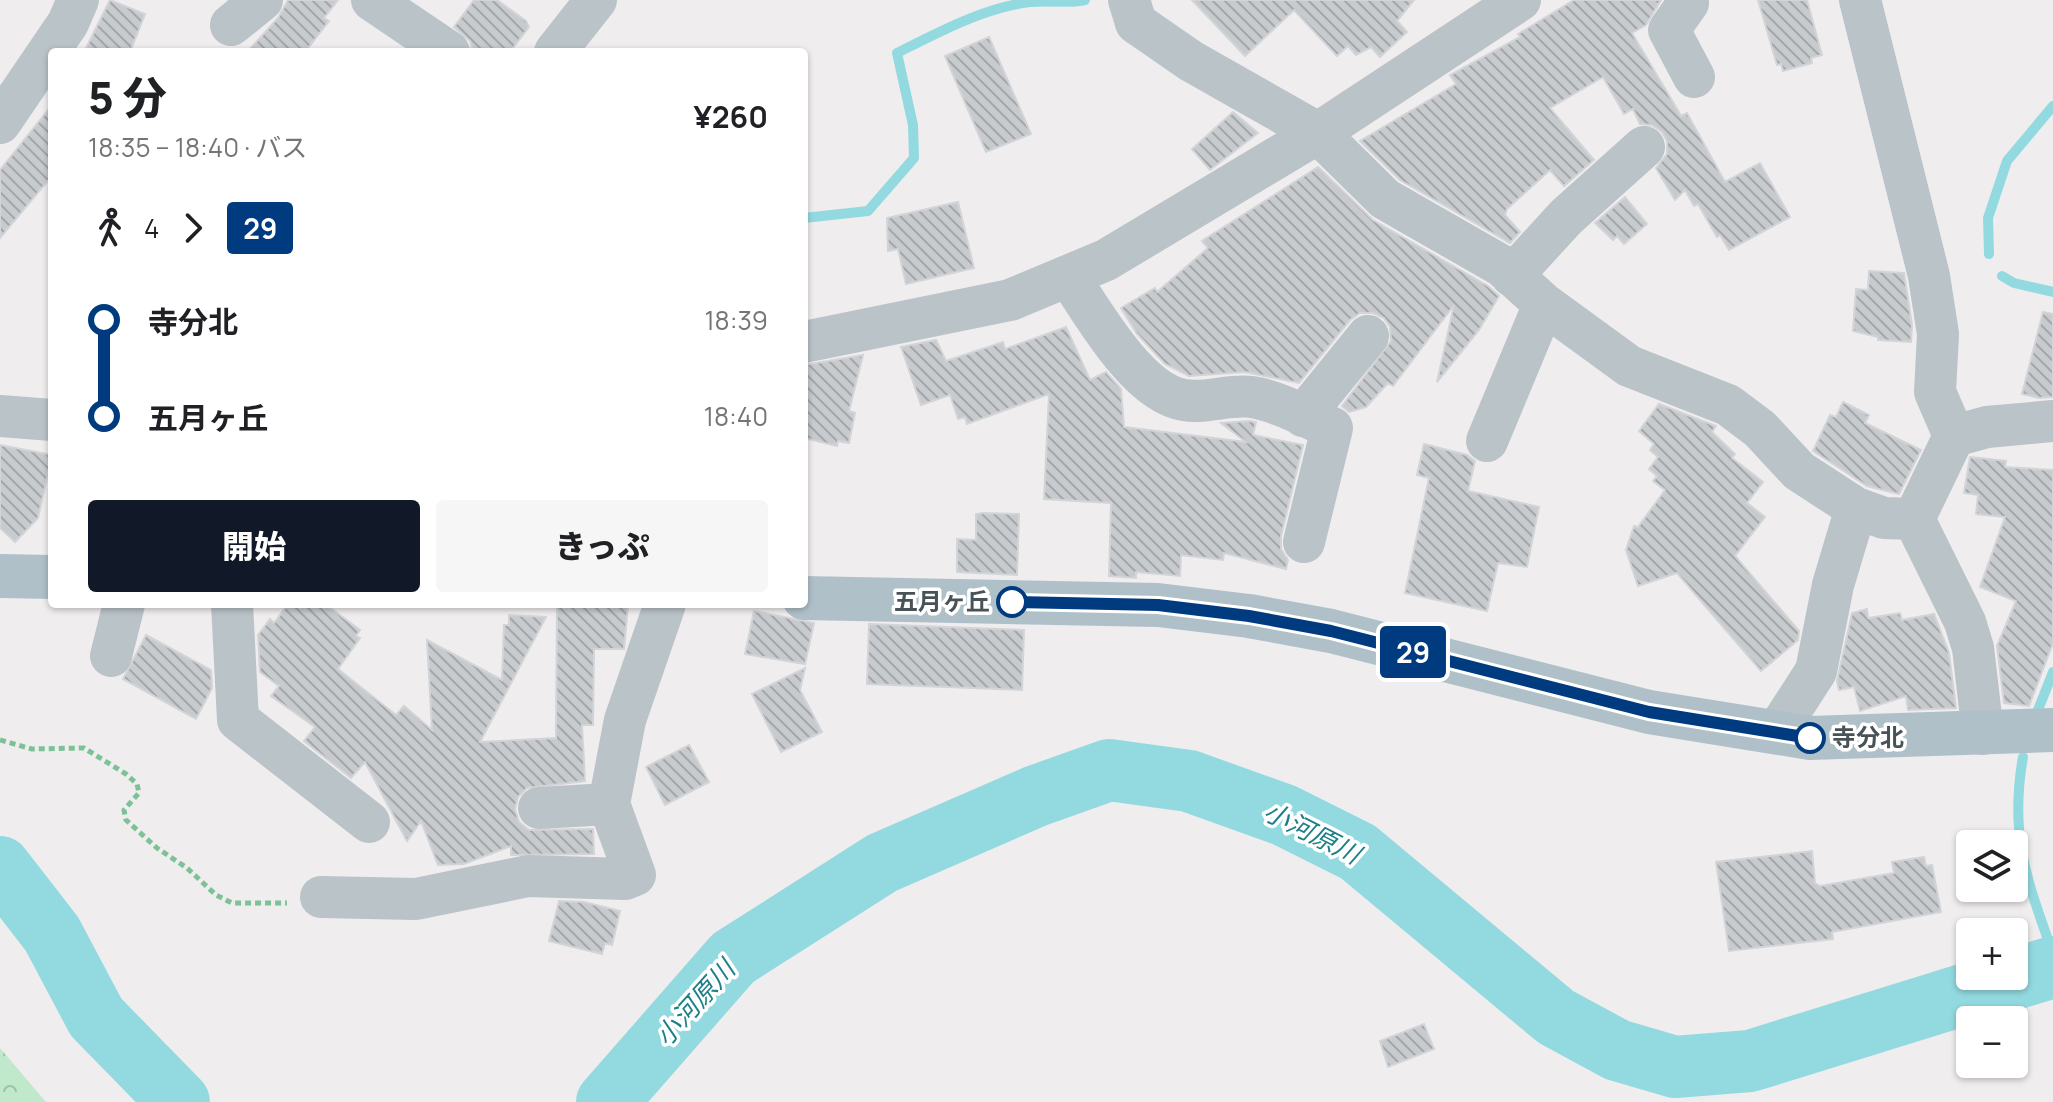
<!DOCTYPE html>
<html lang="ja">
<head>
<meta charset="utf-8">
<style>
	body { margin:0; font-family:Manrope,"Noto Sans JP",sans-serif; background:#f6f6f6; color:#202124; height:100vh; display:flex; flex-direction:column; font-size:30px; white-space:nowrap }
	* { box-sizing:border-box; margin:0 }
	p { font-size:26px; color:#757577 }
	.icon { flex:none; width:44px; height:44px; fill:none; stroke:currentColor; stroke-width:2; stroke-linecap:round; stroke-linejoin:round }
	.map { position:relative; flex:1; overflow:hidden }
	.side { position:absolute; left:48px; top:48px; width:760px; height:560px; display:flex; flex-direction:column; background:#fff; border-radius:8px; box-shadow:0 2px 6px #0004 }
	.side>* { flex:none }
	.badge { padding:0 16px; border-radius:6px; font-size:28px; line-height:52px }
	.controls { position:absolute; left:1956px; top:830px; display:grid; gap:16px }
	.controls a { display:grid; place-items:center; width:72px; height:72px; border-radius:8px; background:#fff; box-shadow:0 2px 6px #0004; font-size:40px }
	.map>.badge { position:absolute; translate:-50% -50%; box-shadow:0 0 0 4px #fff }
	.legs { display:flex; align-items:center; gap:12px; height:88px; padding:0 40px; font-size:26px }
	.legs p { margin-inline-start:auto }
	.overview { display:flex; align-items:center; justify-content:space-between; height:136px; padding:0 40px }
	h1 { font-size:44px; font-weight:800; line-height:60px }
	.button { display:flex; gap:16px; margin-top:auto; padding:16px 40px }
	.button a { flex:1; height:92px; border-radius:8px; background:#111827; color:#fff; font-size:32px; font-weight:800; line-height:92px; text-align:center }
	.button a+a { background:#f6f6f6; color:#202124 }
	ul { padding:0 40px; list-style:none }
	li { display:flex; align-items:center; gap:28px; height:96px; font-size:30px }
	li i { display:grid; place-items:center; width:12px; height:100%; margin:0 10px; background:currentColor }
	li i::after { content:''; width:20px; height:20px; margin:-10px; border:6px solid; border-radius:50%; background:#fff }
	li p { margin-inline-start:auto }
	li:first-child i { background:linear-gradient(#0000 50%,currentColor 0) }
	li:last-child i { background:linear-gradient(currentColor 50%,#0000 0) }
	.map>svg:first-child { display:block }
	.forest { fill:url(#forest-crowns) }
	.lines { fill:none; stroke-linecap:round; stroke-linejoin:round }
	.stream { stroke:#93dae0; stroke-width:10 }
	.river { stroke:#93dae0; stroke-width:62 }
	.building { fill:url(#building-back-hatch); stroke:#d2d4d8; stroke-width:2 }
	.path { stroke:#7dc297; stroke-width:5; stroke-dasharray:6 4; stroke-linecap:butt }
	.minor { stroke:#bac3c8; stroke-width:42 }
	.major { stroke:#b0c0c9; stroke-width:44 }
	.line-1-casing { stroke:#fff; stroke-width:18 }
	.line-1 { stroke:#003b80; stroke-width:12 }
	.stop-1-dot { fill:#fff; stroke:#003b80; stroke-width:4 }
	.labels { text-anchor:middle; stroke-width:7; stroke-linejoin:round; paint-order:stroke }
	.stop-label { font-size:24px; font-weight:bold; fill:#485358; stroke:#fff; text-anchor:end }
	.water-label { font-size:26px; font-style:italic; fill:#1d8088; stroke:#fff }
</style>
</head>
<body>
<div class="map">
<svg width="2053" height="1102" viewBox="0 0 2053 1102">
	<defs>
		<pattern id="forest-crowns" width="20" height="18" patternUnits="userSpaceOnUse" patternTransform="scale(2)"><rect width="20" height="18" fill="#c0e8cb"/><path d="M2 6a3 3 0 1 1 6 0M12 15a3 3 0 1 1 6 0" fill="none" stroke="#9ebfa8"/></pattern>
		<pattern id="building-back-hatch" width="6" height="6" patternUnits="userSpaceOnUse" patternTransform="scale(2)"><rect width="6" height="6" fill="#c8cbce"/><path d="M-1 5l2 2M0 0l6 6M5-1l2 2" fill="none" stroke="#a4a7aa"/></pattern>
	</defs>
	<rect width="100%" height="100%" fill="#f0edee"/>
	<path class="forest" d="M0 1048 46 1102H0Z"/>
	<g class="lines">
		<path class="stream" d="M804 218 868 211 914 158 913 125 897 53C939 32 983 8 1030 2 1049 0 1067 4 1085 0
			M1989 254 1988 218 2007 161 2053 106
			M2002 276 2014 283 2053 292
			M2036 715 2053 672
			M2023 757C2009 836 2027 880 2053 954"/>
		<path class="river" d="M0 867 52 934 96 1017 179 1102
			M607 1102 733 958 882 863 1036 796 1109 770 1189 781 1284 815 1358 852 1556 1017 1617 1050 1675 1067 1750 1061 2053 967"/>
	</g>
	<path class="building" d="M110 0 145 14 130 52H84Z
		M288 0H338L324 18 329 21 305 52H247L278 18Z
		M474 0H497L526 21 529 27 510 52H473L470 41 454 27Z
		M1192 0H1414L1397 21 1407 32 1380 57 1371 47 1356 55 1348 46 1337 56 1294 10 1245 56Z
		M1574 0H1661L1646 25 1632 33 1677 109 1681 116 1687 113 1725 182 1760 163 1790 217 1729 250 1720 235 1717 237 1698 204 1694 206 1685 190 1675 200 1656 168 1667 154V141L1662 132 1652 125 1640 124 1633 109 1624 114 1603 77 1550 108 1594 160 1564 186 1550 170 1507 209 1505 215 1520 232 1510 243 1400 180 1360 141 1456 84 1450 75 1520 37 1518 34Z
		M1758 0H1807L1822 55 1811 58 1812 63 1783 71 1781 64 1777 65Z
		M989 37 1031 134 986 152 945 56Z
		M52 105V176L0 238V170Z
		M1233 112 1258 133 1210 170 1192 149Z
		M1318 167 1373 220 1488 286 1499 296 1479 330 1437 382 1454 305 1393 386 1388 383 1366 407 1349 412 1342 406 1391 341 1390 327 1384 318 1373 313H1360L1350 320 1299 383 1245 372 1189 376 1165 364 1137 334 1121 308 1155 288 1157 292 1208 248 1202 241Z
		M1625 197 1647 224 1624 244 1617 236 1613 240 1595 223Z
		M958 202 974 268 906 284 898 249 888 251 887 218Z
		M1869 271 1904 273 1912 325 1911 342 1878 340V337L1853 331 1856 289 1868 290Z
		M2043 312 2053 314V397L2039 398 2022 394Z
		M1066 327 1090 380 1106 372 1121 389 1124 427 1246 442 1221 423 1249 421 1256 422 1253 435 1303 445 1281 536V549L1288 560 1286 569 1224 553 1223 560 1181 555 1180 576 1136 572V578L1109 576 1111 503 1044 499 1049 394 967 424 965 417 958 419 950 395 921 405 901 347 936 340 946 361 1003 342 1005 349Z
		M863 355 849 411 855 413 849 443 838 441 837 446 804 438V365Z
		M1843 402 1869 415 1865 423 1921 450 1899 494 1867 486 1813 451 1830 415 1836 417Z
		M1659 404 1716 426 1712 432 1735 454 1732 458 1763 482 1747 503 1765 517 1735 556 1799 631 1798 640 1761 671 1677 573 1638 586 1626 550 1634 526 1638 527 1665 490 1653 481 1657 476 1649 469 1658 457 1650 450 1654 444 1639 431Z
		M1424 444 1467 455 1475 461 1468 491 1539 507 1527 567 1498 563 1487 611 1405 593 1429 478 1417 475Z
		M0 445 52 455 38 518 15 542 0 528Z
		M1970 457 2006 461 2005 467 2053 470V643L2029 706 2004 703 1997 646 2016 601 1980 587 2005 517 1976 514 1978 495 1964 493Z
		M983 513 1019 514 1017 575 957 572V539L976 540V514Z
		M288 604H325L360 630 356 636 360 638 338 669 396 715 404 706 432 730 427 640 502 680 504 625H509V615L546 617 480 742 556 738 557 604 628 606 624 649H594L593 725H582L585 781 527 788 518 797 515 809 519 822 529 830 593 829 594 854 511 855V846L464 864 438 865 421 821 407 841 365 762 351 778 304 741 315 727 271 696 279 686 260 672 258 635 270 619 274 623Z
		M1867 609 1868 618 1900 613 1902 620 1934 614 1949 653 1956 708 1908 710 1906 696 1860 711 1854 687 1839 690 1837 681 1852 613Z
		M754 611 814 623 805 664 745 654Z
		M869 624 1024 630 1022 690 867 684Z
		M146 635 211 670 212 688 196 719 123 679Z
		M805 668 800 690 822 732 781 752 752 694Z
		M689 745 709 782 665 805 646 767Z
		M1812 851 1815 883 1820 886 1894 873 1892 862 1924 857 1926 866 1932 865 1941 912 1832 932 1833 939 1729 951 1716 862Z
		M559 901 584 902 620 911 612 945 605 943 602 954 549 941Z
		M1424 1024 1434 1049 1388 1067 1380 1041Z"/>
	<g class="lines">
		<path class="path" d="M0 740 32 749 84 748 126 774 137 784 139 793 124 810 126 820 157 848 187 868 216 895 232 903H287"/>
		<path class="minor" d="M372 0 449 52
			M1129 0 1136 23 1191 61 1318 133 1385 199 1502 266 1544 304 1629 366 1728 405 1760 429 1799 471 1856 508 1884 518 1914 519
			M1686 0 1688 3 1669 30 1694 77
			M1860 0 1929 276 1938 334 1935 392 1954 436 1914 519
			M231 25 262 0
			M555 52 596 0
			M0 123 68 23 78 0
			M1512 276 1566 217 1644 147
			M1069 277C1093 313 1138 393 1184 400 1206 404 1229 394 1252 397 1278 401 1308 418 1332 428L1304 542
			M804 342 1010 300 1106 260 1318 133 1520 0
			M0 416 52 420
			M1303 416 1368 336
			M1954 436 1987 427 2053 421
			M1487 441 1544 304
			M1914 519 1965 622 1973 648 1983 734
			M232 604 238 720 369 822
			M111 656 124 604
			M1776 733 1816 671 1833 585 1856 508
			M539 808 609 804
			M321 897 416 899 528 876 625 879 635 875 609 804 625 720 665 604"/>
		<path class="major" d="M0 576 52 577
			M804 598 1158 605 1249 616 1331 631 1649 712 1810 738 2053 730"/>
	</g>
	<g class="lines">
		<defs>
			<path id="line-1" d="M1012 602 1158 605 1249 616 1331 631 1649 712 1810 738"/>
		</defs>
		<use href="#line-1" class="line-1-casing"/>
		<use href="#line-1" class="line-1"/>
	</g>
	<g class="stop-1-dot">
		<circle cx="1012" cy="602" r="14"/>
		<circle cx="1810" cy="738" r="14"/>
	</g>
	<g class="labels">
		<g class="stop-label">
			<text x="990" y="610">五月ヶ丘</text>
			<text x="1832" y="746" text-anchor="start">寺分北</text>
		</g>
		<g class="water-label">
			<text transform="translate(1312 833) rotate(27)" y="9">小河原川</text>
			<text transform="translate(695 1003) rotate(-48)" y="9">小河原川</text>
		</g>
	</g>
</svg>
<div class="controls">
<a><svg class="icon" aria-label="layers" viewBox="0 0 24 24"><path d="M12 4l9 5-9 5-9-5zM3 14l9 5 9-5"/></svg></a>
<a>+</a>
<a>−</a>
</div>
<b class="badge" style="left:1413px;top:652px;background:#003b80;color:#fff">29</b>
<section class="side">
<div class="overview"><div><h1>5 分</h1><p>18:35 – 18:40 · バス</p></div><b>¥260</b></div>
<div class="legs"><svg class="icon" aria-label="walk" viewBox="0 0 24 24"><circle cx="13" cy="4" r="2"/><path d="M13 8l-2 6 4 7M11 14l-3 7M7 12l3-4h3l4 4"/></svg>4<svg class="icon" aria-label="forward" viewBox="0 0 24 24"><path d="M9 5l7 7-7 7"/></svg><b class="badge" style="background:#003b80;color:#fff">29</b></div>
<ul>
<li><i style="color:#003b80"></i><b>寺分北</b><p>18:39</p></li>
<li><i style="color:#003b80"></i><b>五月ヶ丘</b><p>18:40</p></li>
</ul>
<div class="button"><a>開始</a><a>きっぷ</a></div>
</section>
</div>
</body>
</html>
